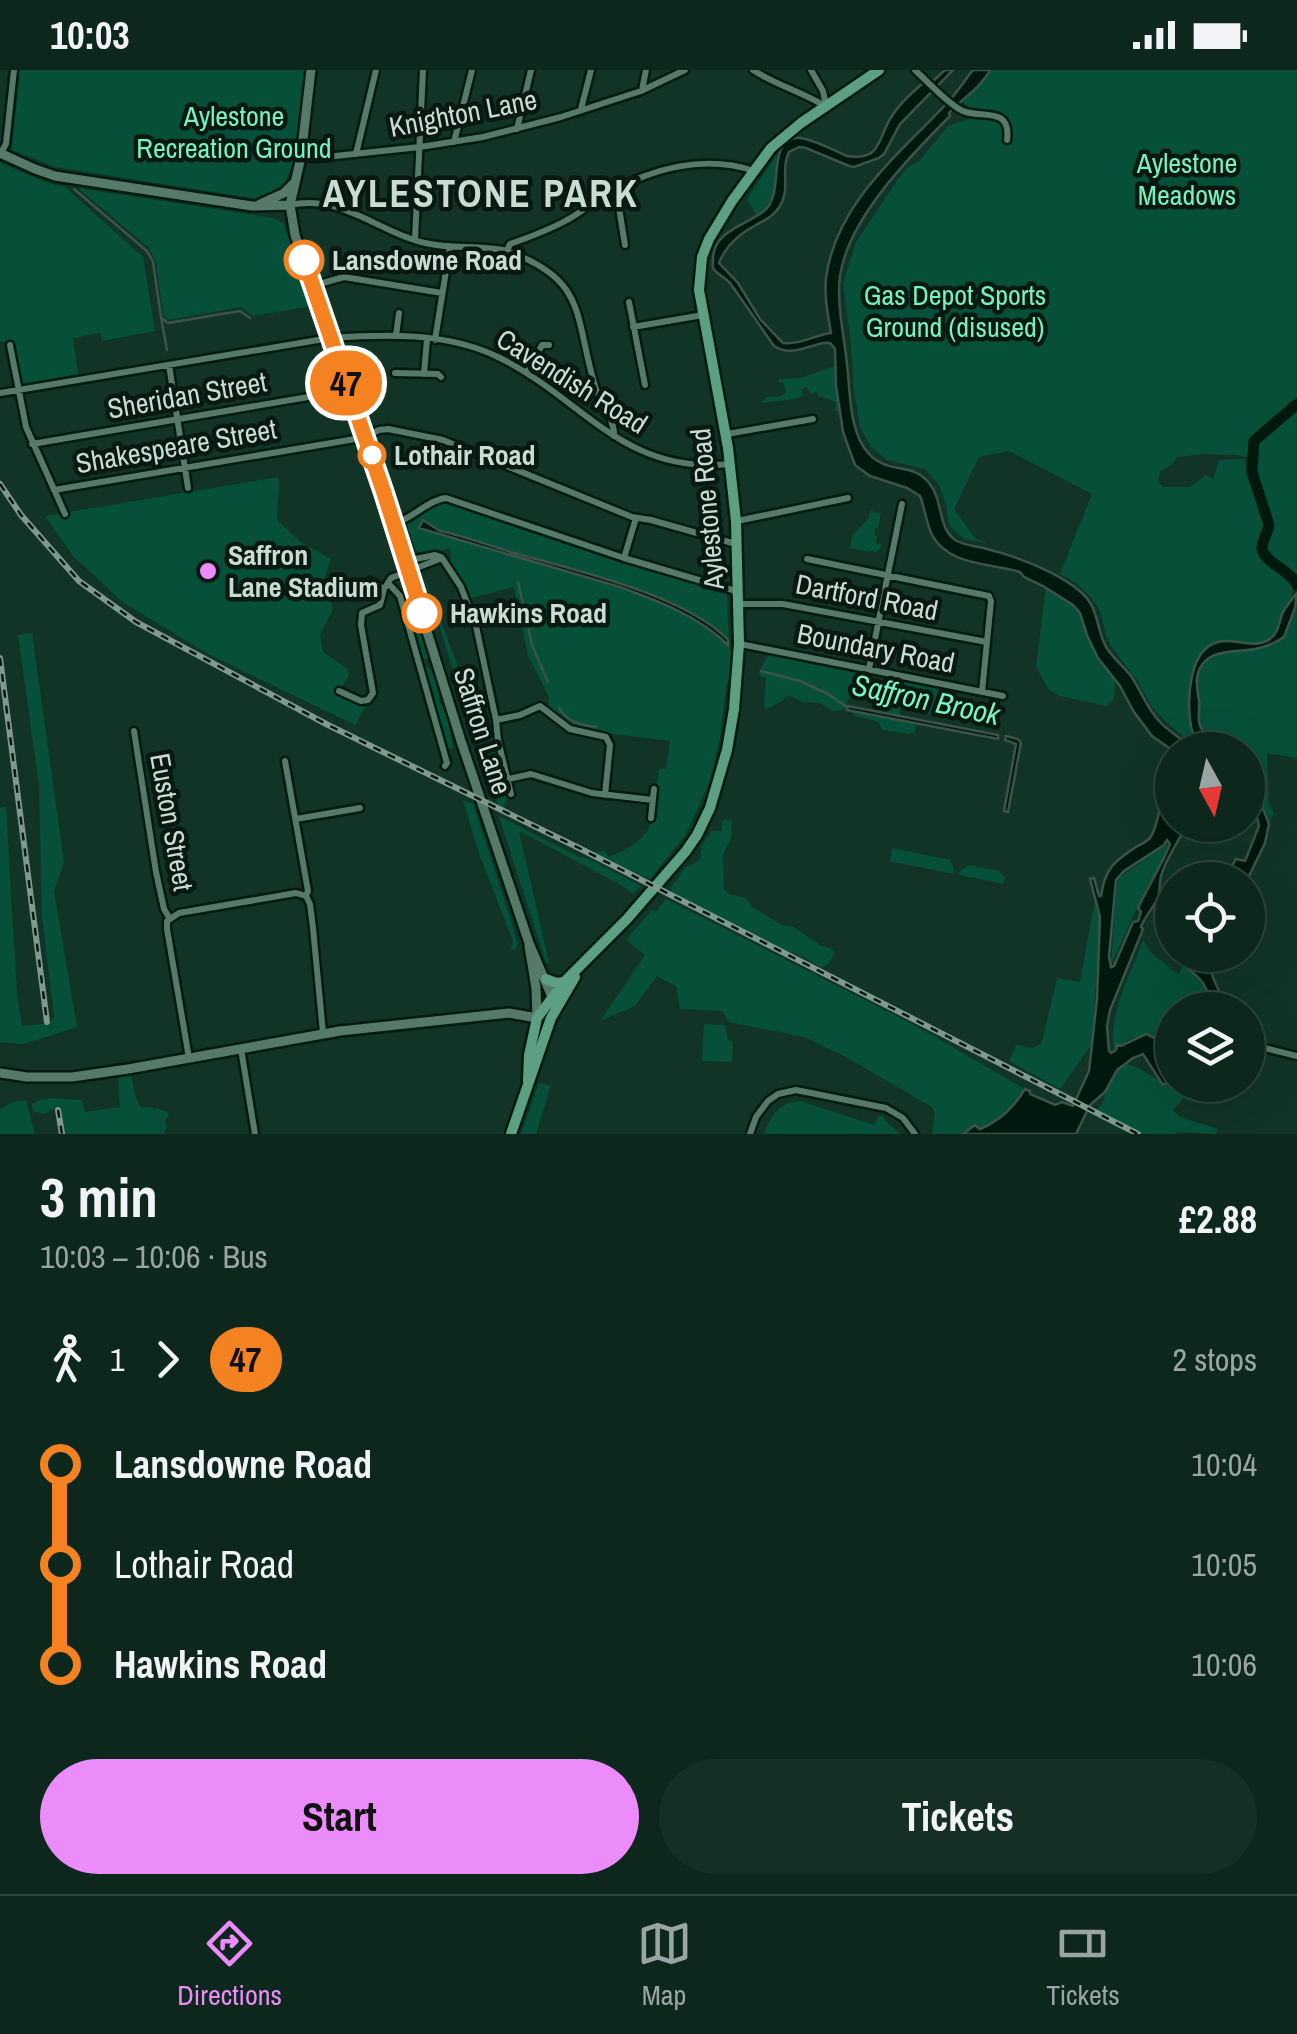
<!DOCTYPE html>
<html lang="en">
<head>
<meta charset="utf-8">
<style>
	body { margin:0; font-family:"Archivo Narrow",sans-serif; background:#162f25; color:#f1f3f6; height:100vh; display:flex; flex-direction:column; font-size:38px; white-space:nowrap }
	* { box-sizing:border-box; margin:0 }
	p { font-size:32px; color:#9aa5a3 }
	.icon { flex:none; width:55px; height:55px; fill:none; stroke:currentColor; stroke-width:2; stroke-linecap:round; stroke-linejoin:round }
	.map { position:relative; height:1064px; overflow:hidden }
	.details { display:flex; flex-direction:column; background:#0d271c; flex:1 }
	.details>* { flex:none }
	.badge { padding:0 20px; border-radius:32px; font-size:35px; line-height:65px }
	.needle { width:65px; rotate:172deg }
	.buttons { position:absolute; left:1155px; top:662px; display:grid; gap:20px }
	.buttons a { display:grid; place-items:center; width:110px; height:110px; border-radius:50%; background:#0d271c; box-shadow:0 10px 40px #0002,0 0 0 2px #2d443b; font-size:50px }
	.map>.badge { position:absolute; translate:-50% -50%; box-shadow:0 0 0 5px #fff }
	.legs { display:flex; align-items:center; gap:15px; height:110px; padding:0 40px; font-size:32px }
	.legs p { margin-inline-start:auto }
	.head { display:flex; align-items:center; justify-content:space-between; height:170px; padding:0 40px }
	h1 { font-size:55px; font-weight:800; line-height:75px }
	.button { display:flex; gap:20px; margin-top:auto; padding:20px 40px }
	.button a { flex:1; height:115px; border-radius:60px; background:#ec8cfa; color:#111; font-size:40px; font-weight:800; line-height:115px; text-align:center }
	.button a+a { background:#162f25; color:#f1f3f6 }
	ul { padding:0 40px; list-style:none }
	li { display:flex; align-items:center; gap:35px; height:100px; font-size:38px }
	li i { display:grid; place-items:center; width:15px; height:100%; margin:0 12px; background:currentColor }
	li i::after { content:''; width:25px; height:25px; margin:-12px; border:8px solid; border-radius:50%; background:#0d271c }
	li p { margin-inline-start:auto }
	li:first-child i { background:linear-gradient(#0000 50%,currentColor 0) }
	li:last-child i { background:linear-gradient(currentColor 50%,#0000 0) }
	.status { display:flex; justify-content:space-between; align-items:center; height:70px; padding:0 50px; background:#0d271c; direction:ltr }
	.status svg { height:28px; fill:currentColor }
	.tabs { display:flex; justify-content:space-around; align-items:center; height:140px; border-top:2px solid #2d443b; background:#0d271c; font-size:28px; color:#9aa5a3 }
	.tabs a { display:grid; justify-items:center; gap:5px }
	.tabs .selected { color:#ec8cfa }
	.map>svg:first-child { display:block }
	.green { fill:#065039; fill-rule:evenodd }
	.water { fill:#00180e; stroke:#3c5349; stroke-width:2.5; fill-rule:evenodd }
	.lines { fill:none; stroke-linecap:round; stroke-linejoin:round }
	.stream { stroke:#3c5349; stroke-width:2.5 }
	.river { stroke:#00180e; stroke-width:11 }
	.street-casing { stroke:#021a10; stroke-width:11 }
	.secondary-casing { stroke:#021a10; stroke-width:14 }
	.primary-casing { stroke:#021a10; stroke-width:15 }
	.street { stroke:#567969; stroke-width:6 }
	.secondary { stroke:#567969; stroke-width:9 }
	.primary { stroke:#5d9f83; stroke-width:10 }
	.rail-casing { stroke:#80998e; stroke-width:6 }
	.rail { stroke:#0a1812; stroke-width:2.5; stroke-dasharray:8; stroke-linecap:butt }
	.line-1-casing { stroke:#fff; stroke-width:22 }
	.line-1 { stroke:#f58220; stroke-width:15 }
	.stop-1-dot { fill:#fff; stroke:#f58220; stroke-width:5 }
	.poi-dot { fill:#ec8cfa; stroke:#0a1812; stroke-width:4 }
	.labels { text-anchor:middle; stroke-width:9; stroke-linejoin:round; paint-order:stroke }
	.street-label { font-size:28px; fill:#c9dcd2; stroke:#0a1812 }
	.park-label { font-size:28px; fill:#76f2c1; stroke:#0a1812 }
	.stop-label { font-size:28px; font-weight:bold; fill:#c9dcd2; stroke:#0a1812; text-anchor:start }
	.poi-label { font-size:28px; font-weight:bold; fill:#c9dcd2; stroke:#0a1812; text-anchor:start }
	.water-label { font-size:30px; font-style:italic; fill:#79f5c4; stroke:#0a1812 }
	.district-label { font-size:38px; font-weight:bold; letter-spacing:2.5px; fill:#c9dcd2; stroke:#0a1812 }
</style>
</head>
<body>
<div class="status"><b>10:03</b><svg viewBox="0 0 49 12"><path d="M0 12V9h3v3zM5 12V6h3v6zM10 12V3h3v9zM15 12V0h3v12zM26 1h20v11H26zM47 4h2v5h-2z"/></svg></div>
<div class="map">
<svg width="1297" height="1064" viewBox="0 0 1297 1064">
	<rect width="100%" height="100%" fill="#113426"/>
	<path class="green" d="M20 0H305C302 26 299 103 279 120 273 125 265 128 257 129L55 97 12 80Z
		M990 0H1297V515C1291 499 1271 493 1261 478L1260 484 1273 498 1293 512C1292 518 1293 523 1291 528 1289 533 1273 568 1270 570 1255 580 1237 567 1222 571 1217 572 1214 577 1209 580 1177 602 1187 653 1207 680H1199L1167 653 1152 637 1137 610 1111 576 1106 566 1102 546 1095 532 1079 515 1060 504 1092 424 1009 381 979 387 954 439 975 468 988 473 965 469 954 461 949 454 946 435 939 415 925 399 887 390 871 377 860 357 854 321 850 267 843 213 856 172 898 109 908 97 919 91 948 56 971 48 972 40 961 30 983 12ZM1201 384 1236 385 1252 388C1252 419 1278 445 1263 473 1263 464 1266 450 1262 439 1254 419 1246 414 1245 389L1219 390 1213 409 1206 405 1190 417H1163L1158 410 1160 402 1172 395 1177 387Z
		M777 84C776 106 780 131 756 145L747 129Z
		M0 93 48 113 65 117 143 187 155 261 102 271 100 263 73 268 78 304 22 314 14 275 0 271Z
		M78 118 274 148 283 153 313 236 253 246 241 237 169 250 163 245 156 192 149 178Z
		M832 297 837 298 836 316 840 342 834 340 836 337 835 332 826 328 818 327 817 322 810 323 807 317 801 320 804 325 795 329 761 333 766 327H778L786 323 784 313H779V309L800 308Z
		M278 407C282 422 274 436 278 451L302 473 331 489 323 511 333 539 320 565 323 582 348 599 349 605 337 625 365 637 355 655 208 584 124 533 73 486 45 446Z
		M443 431 723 521 727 526 729 578 733 586 731 604 726 617 720 668 710 711 688 760H686L687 763 650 809 603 789 593 782 604 781 609 787C662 766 653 745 659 699H666L670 671 580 660 558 648 548 638 549 627 528 586 514 517 471 528 464 512 451 496 450 478 424 484 417 482 407 455Z
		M870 441 881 443 878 458H875L874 464 877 466 876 473 881 474 880 479 874 483 873 480 869 482 850 478 852 466 869 448Z
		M422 500 477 648 482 659 492 656 508 728 504 735 505 738 498 735 473 665Z
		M1046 518 1073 535 1080 543 1092 577 1103 596 1115 610 1114 630 1106 636 1060 626 1048 619 1036 596Z
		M1297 521V688L1267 683 1269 734 1274 743 1269 754 1248 700V680H1222L1216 670 1207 667 1199 658 1197 651 1199 633 1197 605 1202 595 1218 582 1260 578 1284 567 1295 538Z
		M407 528C415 540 428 576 428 589L424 590 418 582 404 530Z
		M32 563 64 792 54 821 77 957 24 974 0 972V738L6 737 17 924 22 956 50 953 54 946 42 846 39 715 18 565Z
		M774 583 794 587 797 591 856 603 852 625 847 631 846 639 833 641 819 633 803 632 790 626H785L784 630 767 639 764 637 766 608 759 606C760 600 764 591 768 586Z
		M426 597 431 600 439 622V630L448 648 453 679H446V674C439 666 433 642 434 630L430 627 423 601Z
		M904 612 950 621 945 645 932 643 927 645 926 641 905 637 900 639V644L904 648 916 654 915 662 908 664 882 660 879 652 853 645 852 639 872 641 882 637 889 639 890 636 884 631 885 623 894 619 902 622Z
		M463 731 473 733 513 857 517 873 516 879 511 880 513 871 480 786Z
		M499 746 579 787 587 788 641 816 633 824 621 815 519 761 549 893H546Z
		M726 749 732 752 731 768 723 785 724 820 731 825 746 828 752 837 782 855 794 857 821 876 828 877 835 882 829 893 821 898C809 889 798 882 781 880L670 823 672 820 669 819 678 809 685 797C709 789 696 787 704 772 706 768 710 765 712 761H722V751Z
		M1169 773 1156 804 1147 816 1111 895 1117 814 1119 808Z
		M892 778 950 790 954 799 953 804 890 791Z
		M969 795 999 801 1005 808 1003 814 959 805 960 801Z
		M666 829 916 956 1025 1019 1006 1044 982 1058 979 1059 975 1055 963 1064H932L935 1044 932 1037 846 987 804 967 729 952 722 941 680 939 676 916 657 906 635 936 600 951 645 885 626 870 652 840 656 842Z
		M1095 830 1100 852 1092 974 1060 1019 1009 991 1017 974C1027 978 1034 981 1042 972L1057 908 1080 912Z
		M1143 870 1150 881 1178 905 1189 885H1194L1189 899C1204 911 1209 921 1211 940H1172V976L1146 964 1128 970 1121 976 1117 975 1114 982C1108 942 1130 907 1143 870Z
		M704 954 725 955 728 970 733 971 732 992 702 991Z
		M1127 994C1135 995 1157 1008 1163 1014L1172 1009V1015H1194L1173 1040 1180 1047 1218 1059 1216 1064 1177 1062 1176 1064H1143L1098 1042 1096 1040 1102 1035C1107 1019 1110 1001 1127 994Z
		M131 1005 135 1025 141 1038 153 1037 154 1041 156 1038 167 1042 169 1045 165 1051 167 1057 164 1064H64L61 1040 56 1038 44 1044 33 1041 32 1035C44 1024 66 1030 82 1030L85 1042 120 1037 118 1007Z
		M539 1013 551 1016 536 1064H521Z
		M26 1030 35 1064H0V1039L13 1032Z
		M800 1031 874 1055 879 1045 884 1047V1050L901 1064H764C771 1045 779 1033 800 1031Z"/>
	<path class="water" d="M945 0H953L900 54 884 84 879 88 854 97 849 96 806 78 799 77 789 82C780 100 791 118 780 136 774 146 766 149 756 155 739 164 726 175 719 193L738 213 760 249 783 273C800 275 814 265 831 263 828 245 824 226 826 208 836 132 901 83 949 31 958 21 965 10 973 0H990C981 18 963 28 949 43L950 46C910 86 848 149 840 206 836 236 846 274 848 304 850 329 851 365 869 384 887 403 907 394 923 407 946 425 935 459 957 471 966 476 977 476 987 479 1016 486 1060 503 1082 523 1099 539 1096 558 1106 577 1113 588 1123 596 1131 606 1141 621 1147 638 1159 651 1169 662 1183 669 1193 680H1172L1152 666 1134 642 1120 616 1098 588 1087 565 1080 543 1073 535 1043 516 1024 507 1020 502C990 493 949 496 932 465 926 453 925 438 920 426L907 418 870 406 855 395 843 362 840 342 836 316 835 279 830 273H824C806 276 792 287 774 276 760 256 745 234 730 213 726 208 715 203 713 198 712 196 713 193 713 191 712 161 745 156 764 141 786 123 765 74 796 68 807 66 837 82 847 86 881 91 877 71 890 49 898 35 910 24 922 14L929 15Z
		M423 450 440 461C465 466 490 476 514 483 574 500 686 525 728 570V575C699 546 658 531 620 517L419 458Z
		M1297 523 1295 538 1284 567C1275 573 1266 577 1255 579 1233 583 1203 577 1197 607 1196 616 1198 623 1199 631 1200 649 1195 652 1207 667L1216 669 1222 680H1207L1193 663 1191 657C1187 631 1187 574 1224 571 1239 570 1256 579 1270 569 1279 563 1279 551 1283 542 1287 535 1292 529 1297 523Z
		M848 636 998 665V669L847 640Z
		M1006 666 1018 669 1021 673 1008 742 1004 741 1016 674 1005 670Z
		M1171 683 1172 755H1186C1179 772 1166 787 1161 806 1159 814 1161 821 1157 829 1152 840 1145 846 1141 857L1143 859 1110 940 1107 956 1109 981 1111 983 1116 980 1117 975 1121 976 1146 964 1172 976V981L1166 986 1165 990 1172 991V1009L1163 1015 1143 984 1133 988 1117 1000 1105 1022 1090 1035 1076 1064H963L975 1055 980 1059C1001 1050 1013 1038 1025 1019L1030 1021V1024L1055 1035 1062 1032 1073 1036 1089 1001 1097 929 1100 847 1090 809 1094 808 1099 826H1101C1105 799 1113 792 1136 777 1141 774 1146 772 1150 768 1159 757 1167 700 1171 683ZM1167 770 1170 774C1161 797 1148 816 1138 838L1141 842 1138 851 1133 852 1114 896 1111 897 1109 887 1116 810 1124 801 1164 775Z
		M1248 700 1269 754 1265 773 1247 810H1232L1235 803 1232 796 1236 789 1245 791 1259 756 1257 747 1249 744V742H1256C1247 729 1247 716 1248 700Z
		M1194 885H1211C1206 908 1223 917 1223 940H1211C1210 922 1204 909 1189 900Z"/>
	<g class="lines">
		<path class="stream" d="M74 119 147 181 153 192 161 247 168 253 240 241 250 248
			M161 247 167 280
			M518 512 532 575 548 612
			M761 601 800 611 828 624 847 637
			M559 638C567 652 581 655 596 657"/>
		<path class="river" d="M1297 334 1254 371 1252 402 1269 455C1268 462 1261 473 1262 479 1265 493 1290 500 1297 515"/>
		<defs>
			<path id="street" d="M753 0C776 15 802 22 825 36
				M811 0 823 21 826 35
				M915 0C929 13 943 29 959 39 976 51 1012 33 1007 70
				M642 20 646 0
				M581 39 591 0
				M517 59 531 0
				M454 72 472 0
				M1 83 6 74 14 0
				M356 84 376 0
				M301 87 316 88 420 77 483 67 561 47 641 21 685 0
				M616 119 625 175
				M290 135C342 123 381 165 430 174 455 179 482 175 507 181L510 174C530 167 549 160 567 150 581 143 592 132 606 124 651 99 704 84 754 101
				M415 170 423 0
				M507 181C588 210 574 246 595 316 600 332 615 350 614 366
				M312 216 344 207 442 223
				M629 232 645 315
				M633 257 703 245
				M396 266 399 243
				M435 270 450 176
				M10 275 26 357 65 444
				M169 295 188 418
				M527 302 542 275H549
				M395 303 438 304 441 307
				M424 304 427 269
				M0 323 330 268C384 264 447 262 498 287 583 328 622 405 730 394
				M727 364 813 349
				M32 374 349 320
				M54 420 361 368 379 360 388 359 443 370 632 447 651 450 736 474
				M737 451 848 428
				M394 454C413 448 428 430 446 428L624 488 736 521
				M442 488 461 517 476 556 496 650 498 670 511 724
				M624 488 636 448
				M807 489 989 526 991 531 982 622
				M406 491 435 485 441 487
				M370 511 384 519
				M388 513 400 526 447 693 445 696
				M738 534H783L987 572
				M740 574 1003 626
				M869 599 902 434
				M339 621 361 631 368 630 373 623 361 555 362 543 380 535 384 519 391 508 442 488
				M496 650 520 645 540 636 570 659 606 667 610 675 605 725
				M134 661 156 802 164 839 170 849
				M285 691 308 821 306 826
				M508 709 531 704 592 723 653 730
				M651 748 654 719
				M296 749 360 738
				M1248 974 1297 986
				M241 979 255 1064
				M189 988 167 859V851L179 843 296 823 306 826 310 834 313 858 323 963
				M750 1064 756 1047 768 1031 778 1024 796 1020 886 1038 903 1048 915 1064"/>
			<path id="secondary" d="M311 0 301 87 290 135 295 165 384 423 461 671 529 873 552 927
				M0 83 35 99 55 106 252 136 290 135
				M260 134 284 123 293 114
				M0 1003 27 1007H72L128 999 340 961 509 943 537 948 536 918 529 876"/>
			<path id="primary" d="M546 909 556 913 564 912
				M528 1011 529 985 537 948 565 911 627 849 686 781 697 765 710 738 727 680 734 639 739 574 736 451 728 378 699 220 702 187 709 169 732 131 771 78 801 53 879 0
				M511 1064 551 948 575 907"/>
		</defs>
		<use href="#street" class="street-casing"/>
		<use href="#secondary" class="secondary-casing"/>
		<use href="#primary" class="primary-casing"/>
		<use href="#street" class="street"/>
		<use href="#secondary" class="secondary"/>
		<use href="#primary" class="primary"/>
		<defs>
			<path id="rail" d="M0 414 21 445 79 511 136 552 328 655 581 779 1138 1064
				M0 588 47 952
				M58 1040 62 1064"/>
		</defs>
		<use href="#rail" class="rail-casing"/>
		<use href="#rail" class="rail"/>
	</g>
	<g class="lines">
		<defs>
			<path id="line-1" d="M304 190 384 423 422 543"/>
		</defs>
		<use href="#line-1" class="line-1-casing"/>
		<use href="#line-1" class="line-1"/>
	</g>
	<g class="stop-1-dot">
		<circle cx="304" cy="190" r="18"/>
		<circle cx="372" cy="385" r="12"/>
		<circle cx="422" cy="543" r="18"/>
	</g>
	<circle class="poi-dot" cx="208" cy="501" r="10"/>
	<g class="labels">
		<g class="street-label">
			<text transform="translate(463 43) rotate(-11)" y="10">Knighton Lane</text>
			<text transform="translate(572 311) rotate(32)" y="10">Cavendish Road</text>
			<text transform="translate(187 325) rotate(-10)" y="10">Sheridan Street</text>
			<text transform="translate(176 376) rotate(-10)" y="10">Shakespeare Street</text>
			<text transform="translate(707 439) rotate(-95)" y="10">Aylestone Road</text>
			<text transform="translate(867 527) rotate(11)" y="10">Dartford Road</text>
			<text transform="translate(876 578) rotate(11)" y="10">Boundary Road</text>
			<text transform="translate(483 661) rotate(72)" y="10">Saffron Lane</text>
			<text transform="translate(172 752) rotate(80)" y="10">Euston Street</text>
		</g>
		<g class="park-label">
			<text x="234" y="56">Aylestone<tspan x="234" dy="32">Recreation Ground</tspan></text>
			<text x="1187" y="103">Aylestone<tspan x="1187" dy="32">Meadows</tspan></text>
			<text x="955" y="235">Gas Depot Sports<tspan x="955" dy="32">Ground (disused)</tspan></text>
		</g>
		<g class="stop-label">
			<text x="332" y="200">Lansdowne Road</text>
			<text x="394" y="395">Lothair Road</text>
			<text x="450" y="553">Hawkins Road</text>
		</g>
		<g class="poi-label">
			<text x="228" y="495">Saffron<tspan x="228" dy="32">Lane Stadium</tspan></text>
		</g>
		<g class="water-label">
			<text transform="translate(926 630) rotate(12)" y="10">Saffron Brook</text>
		</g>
		<g class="district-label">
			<text x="481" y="137">AYLESTONE PARK</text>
		</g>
	</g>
</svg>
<div class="buttons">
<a><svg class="needle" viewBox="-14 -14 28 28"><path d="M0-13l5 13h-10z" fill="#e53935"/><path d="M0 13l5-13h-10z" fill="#9aa5a3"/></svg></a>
<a><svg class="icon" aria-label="locate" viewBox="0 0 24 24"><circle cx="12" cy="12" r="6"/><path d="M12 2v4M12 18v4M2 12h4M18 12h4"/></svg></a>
<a><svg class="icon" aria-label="layers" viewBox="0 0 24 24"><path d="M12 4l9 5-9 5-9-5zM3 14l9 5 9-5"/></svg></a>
</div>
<b class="badge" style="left:346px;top:313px;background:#f58220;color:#111">47</b>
</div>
<section class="details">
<div class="head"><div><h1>3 min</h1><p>10:03 – 10:06 · Bus</p></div><b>£2.88</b></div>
<div class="legs"><svg class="icon" aria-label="walk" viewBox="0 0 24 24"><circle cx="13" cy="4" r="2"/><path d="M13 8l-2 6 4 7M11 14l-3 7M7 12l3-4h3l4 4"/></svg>1<svg class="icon" aria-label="forward" viewBox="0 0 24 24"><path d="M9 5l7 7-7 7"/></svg><b class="badge" style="background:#f58220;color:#111">47</b><p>2 stops</p></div>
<ul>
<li><i style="color:#f58220"></i><b>Lansdowne Road</b><p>10:04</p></li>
<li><i style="color:#f58220"></i><span>Lothair Road</span><p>10:05</p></li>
<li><i style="color:#f58220"></i><b>Hawkins Road</b><p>10:06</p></li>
</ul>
<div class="button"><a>Start</a><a>Tickets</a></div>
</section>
<nav class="tabs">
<a class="selected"><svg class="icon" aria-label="directions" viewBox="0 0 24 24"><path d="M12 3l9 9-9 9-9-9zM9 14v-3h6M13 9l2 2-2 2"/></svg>Directions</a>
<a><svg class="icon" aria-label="map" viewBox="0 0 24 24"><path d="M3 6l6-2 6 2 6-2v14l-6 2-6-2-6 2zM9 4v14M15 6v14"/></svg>Map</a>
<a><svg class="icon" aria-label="tickets" viewBox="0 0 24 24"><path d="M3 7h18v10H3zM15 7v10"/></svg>Tickets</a>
</nav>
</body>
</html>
